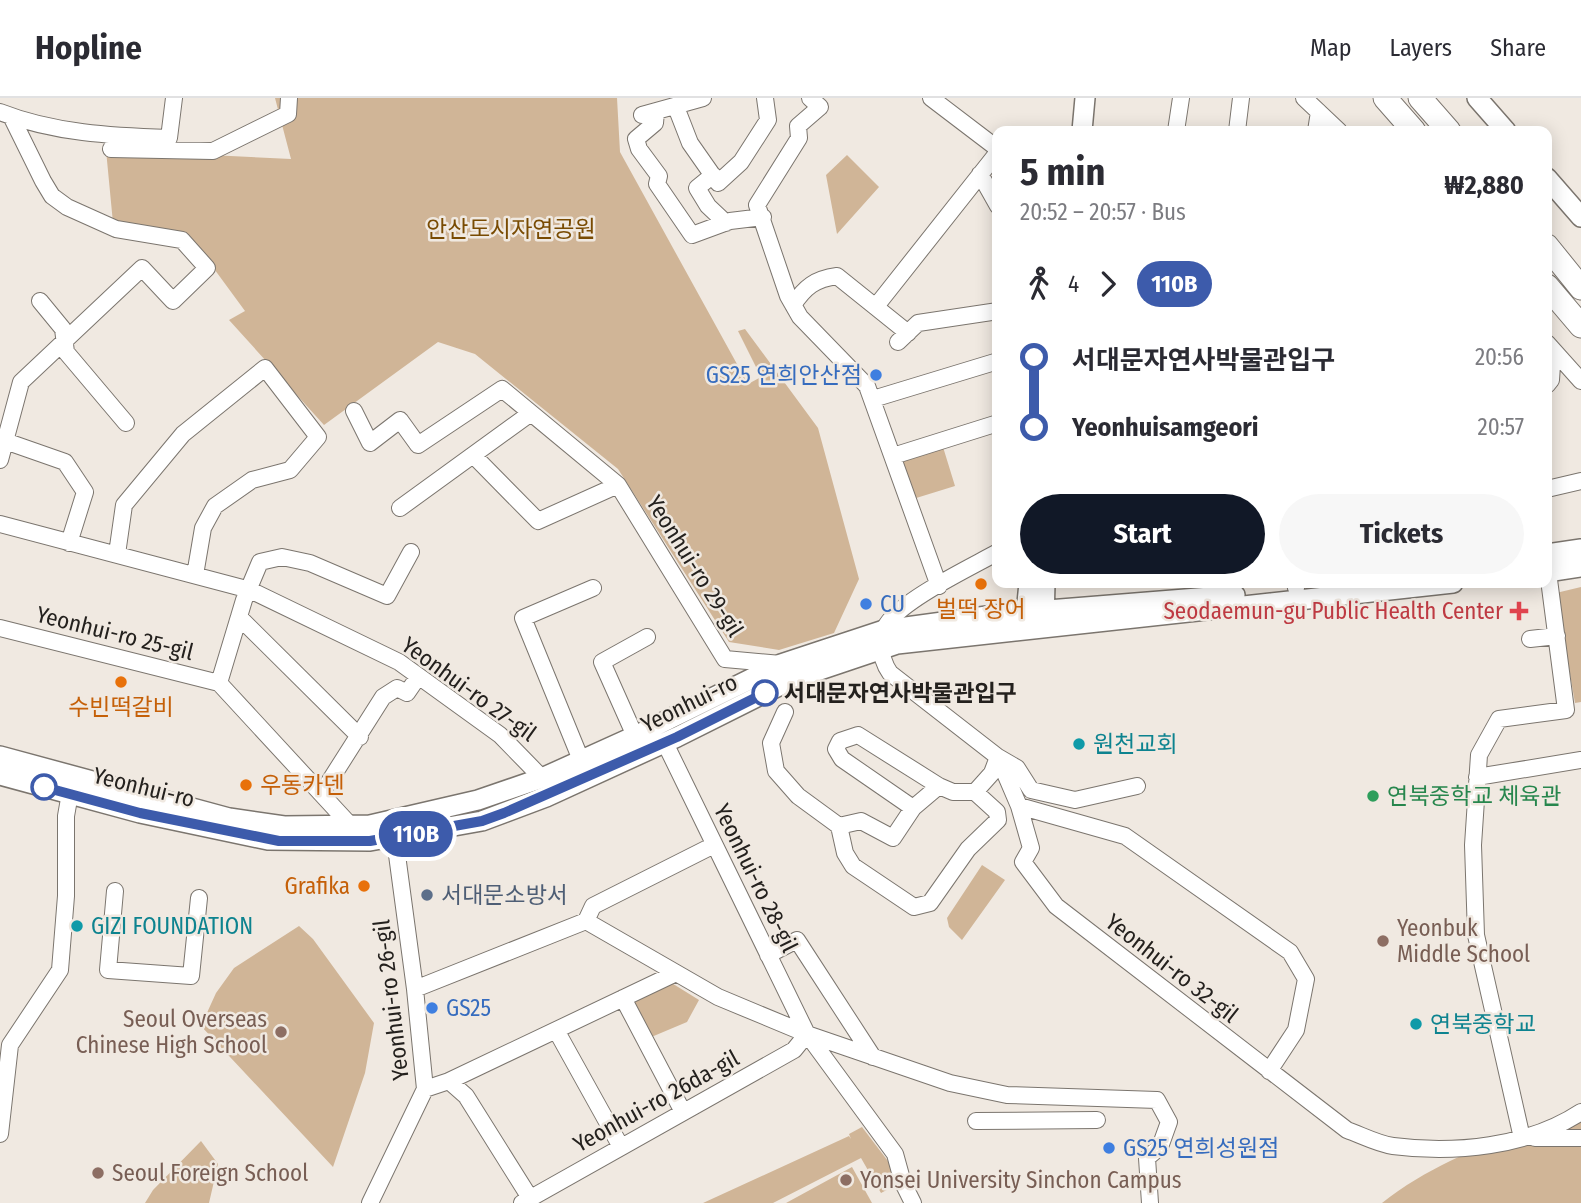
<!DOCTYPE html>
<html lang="en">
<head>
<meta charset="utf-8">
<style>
	body { margin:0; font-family:"Fira Sans Condensed","Noto Sans KR",sans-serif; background:#f7f7f7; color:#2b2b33; height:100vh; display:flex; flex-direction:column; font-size:26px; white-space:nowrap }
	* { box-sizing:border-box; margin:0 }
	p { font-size:23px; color:#7c7c81 }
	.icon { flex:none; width:38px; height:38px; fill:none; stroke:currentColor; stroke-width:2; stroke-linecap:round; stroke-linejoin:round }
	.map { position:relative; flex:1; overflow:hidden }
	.details { position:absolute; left:992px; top:28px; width:560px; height:462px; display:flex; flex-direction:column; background:#fff; border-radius:14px; box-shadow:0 4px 18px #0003 }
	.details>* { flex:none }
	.badge { padding:0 14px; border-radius:23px; font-size:24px; line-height:46px }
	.map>.badge { position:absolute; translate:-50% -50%; box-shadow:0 0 0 4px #fff }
	.legs { display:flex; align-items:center; gap:10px; height:77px; padding:0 28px; font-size:23px }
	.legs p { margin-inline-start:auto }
	.headline { display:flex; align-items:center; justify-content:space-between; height:119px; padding:0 28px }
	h1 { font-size:38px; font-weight:700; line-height:52px }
	.primary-button { display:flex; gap:14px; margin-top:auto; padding:14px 28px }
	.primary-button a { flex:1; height:80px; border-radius:42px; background:#111827; color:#fff; font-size:28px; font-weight:700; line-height:80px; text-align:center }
	.primary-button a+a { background:#f7f7f7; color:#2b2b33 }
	ul { padding:0 28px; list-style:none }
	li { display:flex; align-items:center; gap:24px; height:70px; font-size:26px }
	li i { display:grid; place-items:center; width:10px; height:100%; margin:0 9px; background:currentColor }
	li i::after { content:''; width:18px; height:18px; margin:-9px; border:5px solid; border-radius:50%; background:#fff }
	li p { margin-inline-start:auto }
	li:first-child i { background:linear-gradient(#0000 50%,currentColor 0) }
	li:last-child i { background:linear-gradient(currentColor 50%,#0000 0) }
	header { display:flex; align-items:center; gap:42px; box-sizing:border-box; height:98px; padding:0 35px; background:#fff; border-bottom:2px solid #e1e1e2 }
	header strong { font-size:33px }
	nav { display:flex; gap:38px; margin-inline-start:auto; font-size:24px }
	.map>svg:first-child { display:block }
	.green { fill:#d0b597 }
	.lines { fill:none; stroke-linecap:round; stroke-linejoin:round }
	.minor-casing { stroke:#7b756e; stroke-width:18 }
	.major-casing { stroke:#7b756e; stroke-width:22 }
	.highway-casing { stroke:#7b756e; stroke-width:25 }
	.minor { stroke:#fff; stroke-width:16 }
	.major { stroke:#fff; stroke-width:19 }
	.highway { stroke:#fff; stroke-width:23 }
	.line-1-casing { stroke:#fff; stroke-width:16 }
	.line-1 { stroke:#3d5bab; stroke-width:10 }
	.shop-dot { fill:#3f7fe0; stroke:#f0e9e1; stroke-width:2.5 }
	.food-dot { fill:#e8710a; stroke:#f0e9e1; stroke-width:2.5 }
	.health-dot { fill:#e0444e; stroke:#f0e9e1; stroke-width:2.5 }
	.stop-1-dot { fill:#fff; stroke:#3d5bab; stroke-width:3.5 }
	.culture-dot { fill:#0f9aa8; stroke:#f0e9e1; stroke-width:2.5 }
	.leisure-dot { fill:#2e9e5b; stroke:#f0e9e1; stroke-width:2.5 }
	.service-dot { fill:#5c6f8a; stroke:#f0e9e1; stroke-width:2.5 }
	.education-dot { fill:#8d6e63; stroke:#f0e9e1; stroke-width:2.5 }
	.labels { text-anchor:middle; stroke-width:5; stroke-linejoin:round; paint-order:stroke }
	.park-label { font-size:23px; fill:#794b02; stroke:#f0e9e1 }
	.shop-label { font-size:23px; fill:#366cbe; stroke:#f0e9e1; text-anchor:start }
	.street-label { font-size:23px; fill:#24211e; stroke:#f0e9e1 }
	.food-label { font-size:23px; fill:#c56008; stroke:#f0e9e1 }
	.health-label { font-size:23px; fill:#be3a42; stroke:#f0e9e1; text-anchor:end }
	.stop-label { font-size:23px; font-weight:bold; fill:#24211e; stroke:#f0e9e1; text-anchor:start }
	.culture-label { font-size:23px; fill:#0d838f; stroke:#f0e9e1; text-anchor:start }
	.leisure-label { font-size:23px; fill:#27864d; stroke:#f0e9e1; text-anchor:start }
	.service-label { font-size:23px; fill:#4e5e75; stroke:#f0e9e1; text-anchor:start }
	.education-label { font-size:23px; fill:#785e54; stroke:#f0e9e1; text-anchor:start }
</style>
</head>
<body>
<header>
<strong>Hopline</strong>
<nav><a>Map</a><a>Layers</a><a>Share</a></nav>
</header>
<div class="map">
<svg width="1581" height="1105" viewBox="0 0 1581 1105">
	<rect width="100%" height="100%" fill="#f0e9e1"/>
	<path class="green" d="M275 0H617L620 54 748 286 761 279 738 233 745 231 818 330 859 481 834 535 779 552 729 544 618 371 475 256 438 244 324 327 229 222 245 213 190 138 113 125 106 52 291 61Z
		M847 57 879 89 837 136 826 77Z
		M943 349 955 388 913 401 901 362Z
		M1581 489V604L1575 605 1556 495Z
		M982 767 1005 782 962 842 949 829 947 820Z
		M299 828 313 841 374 925 365 975 333 1069 201 928 216 895 234 870Z
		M670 884 699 902 687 924 649 940 631 902Z
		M1581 1014V1105H1382C1441 1058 1511 1038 1581 1014Z
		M862 1029 894 1071 900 1085 881 1095 861 1060 773 1105H703L849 1038 851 1041 849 1036Z
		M201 1043 218 1066 209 1105H145L153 1092Z
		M852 1069 872 1105H786Z"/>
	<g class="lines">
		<defs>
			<path id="minor" d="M810 0 820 9 798 28 799 40 757 107 788 198 800 219 867 288 939 488
				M931 0 998 51
				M1304 0 1339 33
				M676 9 690 45 718 85 741 64 768 22 765 0
				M0 14C53 35 112 38 169 40L174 0
				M656 14 655 25 636 41 639 51 659 78 657 86 692 137 730 123 763 119
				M642 17 703 0
				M1176 33 1181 0
				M1237 33 1241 0
				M1316 33 1319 14
				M119 39 111 51 213 53 288 16 289 0
				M980 76 998 108
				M713 77 697 90 708 108 726 125
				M40 203 63 231 66 254 126 325
				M793 207C805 189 815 181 837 178L908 235
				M877 207 998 54
				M898 244 918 225 998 213
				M1547 245 1581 283
				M1547 287 1551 282 1553 252
				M873 301 998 263
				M354 313 370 345 400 322 418 347 502 291 618 387 725 561 781 566
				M5 343 65 364 85 394 69 445
				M473 357 538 423 618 387
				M893 358 998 325
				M0 362 21 284 142 170 173 203 207 170 182 142 116 131 67 109 52 98 43 83 12 20
				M1547 391 1581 383
				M400 410 531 315
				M0 426 250 492 399 564 500 637 542 680
				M998 454C969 470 913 497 892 520 877 535 879 559 890 575L998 659 1019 708 1031 750 1023 764 1056 808 1347 1032C1361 1037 1378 1046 1393 1048 1454 1056 1528 1049 1581 1014
				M117 456 124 407 183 336 265 270 318 339 290 372 252 382 215 408 203 430 195 477
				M1295 485 1296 490
				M239 519 360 639
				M0 530 219 585 351 728
				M1530 541 1557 538
				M219 585 244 502 260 464 282 459 310 465 387 498 411 454
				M785 614 771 645 776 673 798 698 839 728 845 755 853 768 914 809 930 805 968 751 998 722 997 714 975 694 992 675 998 659 1017 670 1031 692 1075 702 1137 688
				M635 638 602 564 647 539
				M665 645 807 936 895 1056 903 1085 913 1105
				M581 662 523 520 593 490
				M1477 679 1581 662
				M939 688 913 710 842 661 836 651 840 643 858 637 939 688 953 694H975
				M322 695 383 599 397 590 407 595 418 579
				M1019 708 1125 738 1290 854 1306 881 1296 932 1269 973
				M839 728 861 723 893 740 913 710
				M115 793 108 872 191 878 199 800
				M586 823 593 808 714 747
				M768 857 797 842 873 959
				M415 891 586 823 718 899 807 936 950 985 1007 997 1157 1002 1169 1024 1160 1049 1147 1060 1150 1105
				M623 900 683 1014
				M556 932 621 1049
				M449 983 466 998 530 1100
				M425 991 449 983 676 875
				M976 1023 1097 1022
				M0 1036 10 947 60 872 66 798V718L72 684
				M1522 1040 1476 837 1473 747 1479 657 1499 621 1566 612 1548 474
				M1535 1040H1581
				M370 1105 425 991 415 891 393 727
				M522 1105 794 952 807 936"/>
			<path id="major" d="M1477 0 1506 33
				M1082 33 1085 0
				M1547 80 1581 119
				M1547 456 1581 451
				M1547 474 1581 469
				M1044 524 1045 485
				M1025 525 1029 485
				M0 658 229 720 284 728 370 727 478 702 542 680 635 638 781 566 884 532 1009 515 1235 497
				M0 677 140 715 268 742 370 743 482 723 546 699 677 639 793 581 897 546 1453 485"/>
			<path id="highway" d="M1385 0 1414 33
				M1420 0 1449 33
				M1547 148 1581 190
				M1547 188 1581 228"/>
		</defs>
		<use href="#minor" class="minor-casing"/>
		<use href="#major" class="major-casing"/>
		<use href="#highway" class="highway-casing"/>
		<use href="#minor" class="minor"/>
		<use href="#major" class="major"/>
		<use href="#highway" class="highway"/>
	</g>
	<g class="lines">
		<defs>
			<path id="line-1" d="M44 689 140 715 279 743H370L482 723 504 715 677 639 765 595"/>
		</defs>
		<use href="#line-1" class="line-1-casing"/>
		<use href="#line-1" class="line-1"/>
	</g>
	<g class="shop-dot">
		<circle cx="876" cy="277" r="7"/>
		<circle cx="866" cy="506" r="7"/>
		<circle cx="432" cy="910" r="7"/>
		<circle cx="1109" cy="1050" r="7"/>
	</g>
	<g class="food-dot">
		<circle cx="981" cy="486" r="7"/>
		<circle cx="121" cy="584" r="7"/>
		<circle cx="246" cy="687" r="7"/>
		<circle cx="364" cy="788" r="7"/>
	</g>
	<path class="health-dot" d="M1515.5 502.5h7v7h7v7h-7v7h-7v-7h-7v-7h7z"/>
	<g class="stop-1-dot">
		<circle cx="765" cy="595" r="12"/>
		<circle cx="44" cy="689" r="12"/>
	</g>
	<g class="culture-dot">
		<circle cx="1079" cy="646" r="7"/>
		<circle cx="77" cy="828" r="7"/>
		<circle cx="1416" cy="926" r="7"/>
	</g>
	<circle class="leisure-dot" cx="1373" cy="698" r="7"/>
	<circle class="service-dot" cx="427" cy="797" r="7"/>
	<g class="education-dot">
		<circle cx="1383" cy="843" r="7"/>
		<circle cx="281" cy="934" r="7"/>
		<circle cx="98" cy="1075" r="7"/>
		<circle cx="846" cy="1082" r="7"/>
	</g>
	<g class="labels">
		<g class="park-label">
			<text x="511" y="139">안산도시자연공원</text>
		</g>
		<g class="shop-label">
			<text x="862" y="285" text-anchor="end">GS25 연희안산점</text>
			<text x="880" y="514">CU</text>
			<text x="446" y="918">GS25</text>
			<text x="1123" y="1058">GS25 연희성원점</text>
		</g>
		<g class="street-label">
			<text transform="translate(695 468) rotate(58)" y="8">Yeonhui-ro 29-gil</text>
			<text transform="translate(115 535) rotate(14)" y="8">Yeonhui-ro 25-gil</text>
			<text transform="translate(469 591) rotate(36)" y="8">Yeonhui-ro 27-gil</text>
			<text transform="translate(689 605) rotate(-26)" y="8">Yeonhui-ro</text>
			<text transform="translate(144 689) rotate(14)" y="8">Yeonhui-ro</text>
			<text transform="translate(756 780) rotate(64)" y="8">Yeonhui-ro 28-gil</text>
			<text transform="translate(1172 870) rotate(38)" y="8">Yeonhui-ro 32-gil</text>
			<text transform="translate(391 902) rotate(-97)" y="8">Yeonhui-ro 26-gil</text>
			<text transform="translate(656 1003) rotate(-29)" y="8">Yeonhui-ro 26da-gil</text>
		</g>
		<g class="food-label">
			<text x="981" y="519">벌떡 장어</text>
			<text x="121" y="617">수빈떡갈비</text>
			<text x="260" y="695" text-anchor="start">우동카덴</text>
			<text x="350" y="796" text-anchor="end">Grafika</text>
		</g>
		<g class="health-label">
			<text x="1503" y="521">Seodaemun-gu Public Health Center</text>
		</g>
		<g class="stop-label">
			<text x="784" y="603">서대문자연사박물관입구</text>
		</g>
		<g class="culture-label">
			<text x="1093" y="654">원천교회</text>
			<text x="91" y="836">GIZI FOUNDATION</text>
			<text x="1430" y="934">연북중학교</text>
		</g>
		<g class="leisure-label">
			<text x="1387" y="706">연북중학교 체육관</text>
		</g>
		<g class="service-label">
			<text x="441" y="805">서대문소방서</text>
		</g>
		<g class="education-label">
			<text x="1397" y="838">Yeonbuk<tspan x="1397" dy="26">Middle School</tspan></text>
			<text x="267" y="929" text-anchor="end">Seoul Overseas<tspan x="267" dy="26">Chinese High School</tspan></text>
			<text x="112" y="1083">Seoul Foreign School</text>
			<text x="860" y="1090">Yonsei University Sinchon Campus</text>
		</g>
	</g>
</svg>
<b class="badge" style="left:416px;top:736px;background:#3d5bab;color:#fff">110B</b>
<section class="details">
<div class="headline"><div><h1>5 min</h1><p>20:52 – 20:57 · Bus</p></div><b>₩2,880</b></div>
<div class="legs"><svg class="icon" aria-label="walk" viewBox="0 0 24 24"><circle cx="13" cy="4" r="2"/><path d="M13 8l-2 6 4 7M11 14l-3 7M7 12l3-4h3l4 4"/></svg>4<svg class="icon" aria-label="forward" viewBox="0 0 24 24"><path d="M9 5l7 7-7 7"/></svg><b class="badge" style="background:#3d5bab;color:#fff">110B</b></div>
<ul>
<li><i style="color:#3d5bab"></i><b>서대문자연사박물관입구</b><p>20:56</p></li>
<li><i style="color:#3d5bab"></i><b>Yeonhuisamgeori</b><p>20:57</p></li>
</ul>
<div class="primary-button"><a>Start</a><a>Tickets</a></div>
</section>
</div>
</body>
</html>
